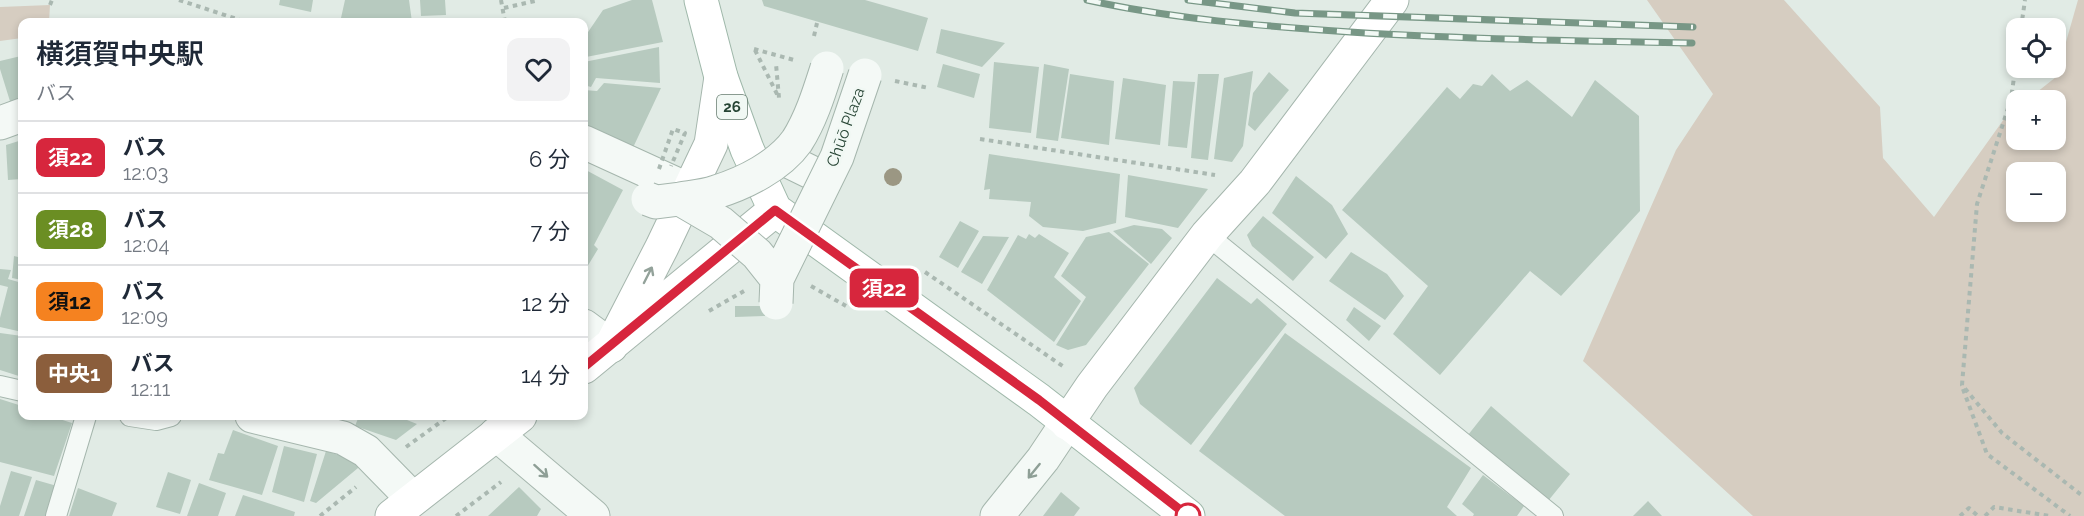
<!DOCTYPE html>
<html lang="ja">
<head>
<meta charset="utf-8">
<style>
	body { margin:0; font-family:Raleway,"Noto Sans JP",sans-serif; background:#f2f2f3; color:#1f2937; height:100vh; display:flex; flex-direction:column; font-size:22px; white-space:nowrap }
	* { box-sizing:border-box; margin:0 }
	p { font-size:20px; color:#747a83 }
	.icon { flex:none; width:33px; height:33px; fill:none; stroke:currentColor; stroke-width:2; stroke-linecap:round; stroke-linejoin:round }
	.map { position:relative; flex:1; overflow:hidden }
	.details { position:absolute; left:18px; top:18px; width:570px; height:402px; display:flex; flex-direction:column; background:#fff; border-radius:12px; box-shadow:0 3px 9px #0003 }
	.details>* { flex:none }
	.badge { padding:0 12px; border-radius:9px; font-size:21px; line-height:39px }
	.fabs { position:absolute; left:2006px; top:18px; display:grid; gap:12px }
	.fabs a { display:grid; place-items:center; width:60px; height:60px; border-radius:12px; background:#fff; box-shadow:0 3px 9px #0003; font-size:30px }
	.map>.badge { position:absolute; translate:-50% -50%; box-shadow:0 0 0 3px #fff }
	.round { display:grid; place-items:center; flex:none; width:63px; height:63px; border-radius:12px; background:#f2f2f3 }
	.head { display:flex; align-items:center; justify-content:space-between; height:102px; padding:0 18px }
	h1 { font-size:28px; font-weight:600; line-height:45px }
	ul { padding:0; list-style:none }
	li { display:flex; align-items:center; gap:18px; height:72px; padding:0 18px; border-top:2px solid #e0e1e3 }
	li div { flex:1 }
	li b { display:block; font-size:22px }
	li em { font-style:normal }
	li .badge { min-width:66px; font-weight:700; text-align:center }
	.map>svg:first-child { display:block }
	.green { fill:#d6cdc1; fill-rule:evenodd }
	.building { fill:#b7cabf }
	.lines { fill:none; stroke-linecap:round; stroke-linejoin:round }
	.lane-casing { stroke:#a5b6ad; stroke-width:22 }
	.street-casing { stroke:#a5b6ad; stroke-width:35 }
	.secondary-casing { stroke:#a5b6ad; stroke-width:35 }
	.primary-casing { stroke:#9fb8aa; stroke-width:35 }
	.path { stroke:#aab8b1; stroke-width:4; stroke-dasharray:4.5 4.5; stroke-linecap:butt }
	.lane { stroke:#f4f9f6; stroke-width:20 }
	.street { stroke:#f4f9f6; stroke-width:33 }
	.secondary { stroke:#fff; stroke-width:33 }
	.primary { stroke:#fff; stroke-width:33 }
	.rail-casing { stroke:#789786; stroke-width:7 }
	.rail { stroke:#f1f8f4; stroke-width:4.5; stroke-dasharray:14; stroke-linecap:butt }
	.street-bridge-casing { stroke:#a5b6ad; stroke-width:35; stroke-linecap:butt }
	.path-bridge { stroke:#aab8b1; stroke-width:4; stroke-dasharray:4.5 4.5; stroke-linecap:butt }
	.street-bridge { stroke:#f4f9f6; stroke-width:33 }
	.tree { fill:#9b9783 }
	.oneway { stroke:#93a29a }
	.oneway2 { stroke:#8e9f96 }
	.line-casing { stroke:#fff; stroke-width:14 }
	.line { stroke:#d7263d; stroke-width:9 }
	.stop-dot { fill:#fff; stroke:#d7263d; stroke-width:3 }
	.labels { text-anchor:middle; stroke-width:5; stroke-linejoin:round; paint-order:stroke }
	.shield { fill:#f1f8f4; stroke:#647b6e; stroke-width:1.5 }
	.shield-label { font-size:15px; font-weight:bold; fill:#274535 }
	.street-label { font-size:16px; fill:#274535; stroke:#f1f8f4 }
</style>
</head>
<body>
<div class="map">
<svg width="2084" height="516" viewBox="0 0 2084 516">
	<rect width="100%" height="100%" fill="#e1ebe5"/>
	<path class="green" d="M1647 0H1784L1880 107 1883 158 1934 217 2004 119 2016 109V140H2055V100H2027L2056 77 2078 0H2084V516H1753L1583 361 1676 150 1713 94ZM2016 172H2055V212H2016Z
		M50 5 49 22H22V38L0 41V7Z"/>
	<path class="building" d="M280 0H313L311 12 279 5Z
		M345 0H409L412 22H363L341 18Z
		M420 0H445L446 15 421 16Z
		M632 0H652L663 42 586 57 584 38 603 10Z
		M762 0H865L928 18 918 51 764 6Z
		M941 29 1005 43 982 67 936 53Z
		M659 47 660 83 596 78 591 87 584 85V62Z
		M21 56 22 108 13 111 0 69V61Z
		M994 62 1039 67 1031 133 989 128Z
		M943 64 980 74 974 98 937 87Z
		M1044 64 1069 69 1058 141 1036 138Z
		M1253 71 1243 146 1232 162 1214 159 1224 78Z
		M1269 72 1289 90 1255 131 1248 125 1253 93Z
		M1070 74 1114 81 1109 145 1061 138Z
		M1198 74H1219L1208 160 1191 158Z
		M1492 74 1510 91 1527 80 1572 117 1595 80 1639 116 1640 211 1561 296 1530 271 1440 375 1393 334 1428 286 1342 210 1447 87 1460 99 1473 84 1482 86Z
		M1123 78 1166 85 1160 145 1115 139Z
		M1173 81 1195 82 1187 148 1168 146Z
		M604 83 661 88 630 154 584 130V90L597 91Z
		M22 140V179L8 180 6 145Z
		M989 154 1120 174 1116 223 1083 231 1043 227 1029 216 1031 202 989 199 990 189 984 190Z
		M584 169 623 190 594 245 598 249 584 272Z
		M1128 175 1208 189 1178 228 1125 217Z
		M1296 176 1332 205 1348 234 1326 259 1272 213Z
		M1263 216 1314 257 1293 281 1252 246 1247 235Z
		M960 221 979 231 958 268 939 257Z
		M1134 225 1162 229 1172 238 1151 264 1113 231Z
		M1109 232 1149 264 1086 345 1068 350 1056 345 1086 297 1061 276 1086 237Z
		M1029 234 1035 238 1039 234 1069 253 1054 277 1081 301 1054 342 987 290 1018 235 1026 239Z
		M983 236 1009 237 982 284 961 272Z
		M1351 252 1387 274 1404 296 1385 320 1329 281Z
		M14 256 22 258V280L12 278Z
		M0 269 11 270 8 279 22 283V332L0 327V318L8 287 0 285Z
		M1217 278 1251 304 1257 298 1287 324 1191 445 1140 404 1134 388Z
		M735 306H766L765 316 735 317Z
		M1354 307 1381 326 1369 341 1346 320Z
		M0 333 22 336V377L0 370Z
		M1285 333 1471 468 1447 507 1457 516H1285L1199 451Z
		M0 399 22 406V416H50L72 423 54 476 0 462Z
		M1491 406 1570 474 1548 501 1468 435Z
		M359 416H397L417 424 396 440 355 426Z
		M233 430 278 446 262 495 209 480 218 453 224 454Z
		M284 446 317 454 304 502 272 492Z
		M326 451 357 461 358 468 316 503 310 501Z
		M11 471 32 477 19 516H0V506Z
		M168 472 191 480 180 514 156 507Z
		M1483 475 1524 506 1517 516H1473L1474 514 1462 504Z
		M36 480 57 486 46 516H24Z
		M199 483 226 493 218 516H187Z
		M519 487 541 509 537 516H488Z
		M78 488 117 503 112 516H69Z
		M1061 492 1080 508 1074 516H1043Z
		M243 495 295 512 294 516H235Z
		M1648 501 1662 516H1633Z"/>
	<g class="lines">
		<defs>
			<path id="lane" d="M1207 235 1553 516
				M0 386 22 391
				M130 416 156 420 171 416
				M56 516 86 416"/>
			<path id="street" d="M0 123 22 115
				M584 142 689 190
				M782 158 825 179
				M584 326 611 346
				M252 416 343 438 366 451 413 499
				M496 434 593 516
				M997 516 1043 459 1067 423"/>
			<path id="secondary" d="M611 346 662 247 711 144 721 77
				M584 367 775 210
				M1067 423 1092 386 1207 235 1255 182 1392 0
				M392 516 520 416"/>
			<path id="primary" d="M701 0 721 77 747 149 775 210 1039 400 1188 516"/>
		</defs>
		<use href="#lane" class="lane-casing"/>
		<use href="#street" class="street-casing"/>
		<use href="#secondary" class="secondary-casing"/>
		<use href="#primary" class="primary-casing"/>
		<path class="path" d="M179 0 246 22
			M501 0 505 22
			M50 5 52 0
			M504 8 539 0
			M2021 28 2025 0
			M814 36 817 23
			M754 49 794 60
			M755 50 779 98 776 64
			M2016 63 2011 99 1977 204 1962 385 2002 433 2084 497
			M895 81 929 88
			M980 139 1215 175
			M925 272 1064 367
			M811 286 846 306
			M709 311 744 291
			M1963 389 1987 454 2070 516
			M406 447 449 416
			M320 516 356 487
			M456 516 501 482
			M1960 516 1969 508 1978 516
			M1985 516 1994 507 2050 516"/>
		<use href="#lane" class="lane"/>
		<use href="#street" class="street"/>
		<use href="#secondary" class="secondary"/>
		<use href="#primary" class="primary"/>
		<defs>
			<path id="rail" d="M1087 0C1173 19 1262 26 1350 32 1463 39 1578 41 1692 43
				M1188 0 1295 13 1693 27"/>
		</defs>
		<use href="#rail" class="rail-casing"/>
		<use href="#rail" class="rail"/>
		<defs>
			<path id="street-bridge" d="M648 199 656 202 680 199 721 223 757 254 777 279
				M680 199C692 197 705 196 716 192 745 183 779 166 797 141 811 119 819 93 827 68
				M776 303 777 279 837 157 865 75"/>
		</defs>
		<use href="#street-bridge" class="street-bridge-casing"/>
		<path class="path-bridge" d="M659 169 673 129 685 133 671 166"/>
		<use href="#street-bridge" class="street-bridge"/>
	</g>
	<circle class="tree" cx="893" cy="177" r="9"/>
	<defs><path id="oneway-shaft" d="M-6 0H5M1.5-3L5.5 0L1.5 3" fill="none" stroke-width="1.6" stroke-linecap="round" stroke-linejoin="round" transform="scale(1.5)"/></defs>
	<use class="oneway" href="#oneway-shaft" transform="translate(648 275) rotate(-63)"/>
	<g class="oneway2">
		<use href="#oneway-shaft" transform="translate(541 471) rotate(42)"/>
		<use href="#oneway-shaft" transform="translate(1034 471) rotate(129)"/>
	</g>
	<g class="lines">
		<defs>
			<path id="line" d="M584 367 775 210 1039 400 1188 516"/>
		</defs>
		<use href="#line" class="line-casing"/>
		<use href="#line" class="line"/>
	</g>
	<circle class="stop-dot" cx="1188" cy="516" r="12"/>
	<g class="labels">
		<rect class="shield" x="717" y="95" width="30" height="24" rx="4.5"/>
		<g class="shield-label">
			<text x="732" y="112">26</text>
		</g>
		<g class="street-label">
			<text transform="translate(845 127) rotate(-70)" y="6">Chūō Plaza</text>
		</g>
	</g>
</svg>
<div class="fabs">
<a><svg class="icon" aria-label="locate" viewBox="0 0 24 24"><circle cx="12" cy="12" r="6"/><path d="M12 2v4M12 18v4M2 12h4M18 12h4"/></svg></a>
<a>+</a>
<a>−</a>
</div>
<b class="badge" style="left:884px;top:288px;background:#d7263d;color:#fff">須22</b>
<section class="details">
<div class="head"><div><h1>横須賀中央駅</h1><p>バス</p></div><a class="round"><svg class="icon" aria-label="heart" viewBox="0 0 24 24"><path d="M12 20l-8-8c-3-5 5-10 8-4 3-6 11-1 8 4z"/></svg></a></div>
<ul>
<li><span class="badge" style="background:#d7263d;color:#fff">須22</span><div><b>バス</b><p>12:03</p></div><em>6 分</em></li>
<li><span class="badge" style="background:#6b8e23;color:#fff">須28</span><div><b>バス</b><p>12:04</p></div><em>7 分</em></li>
<li><span class="badge" style="background:#f58220;color:#111">須12</span><div><b>バス</b><p>12:09</p></div><em>12 分</em></li>
<li><span class="badge" style="background:#8b5e3c;color:#fff">中央1</span><div><b>バス</b><p>12:11</p></div><em>14 分</em></li>
</ul>
</section>
</div>
</body>
</html>
